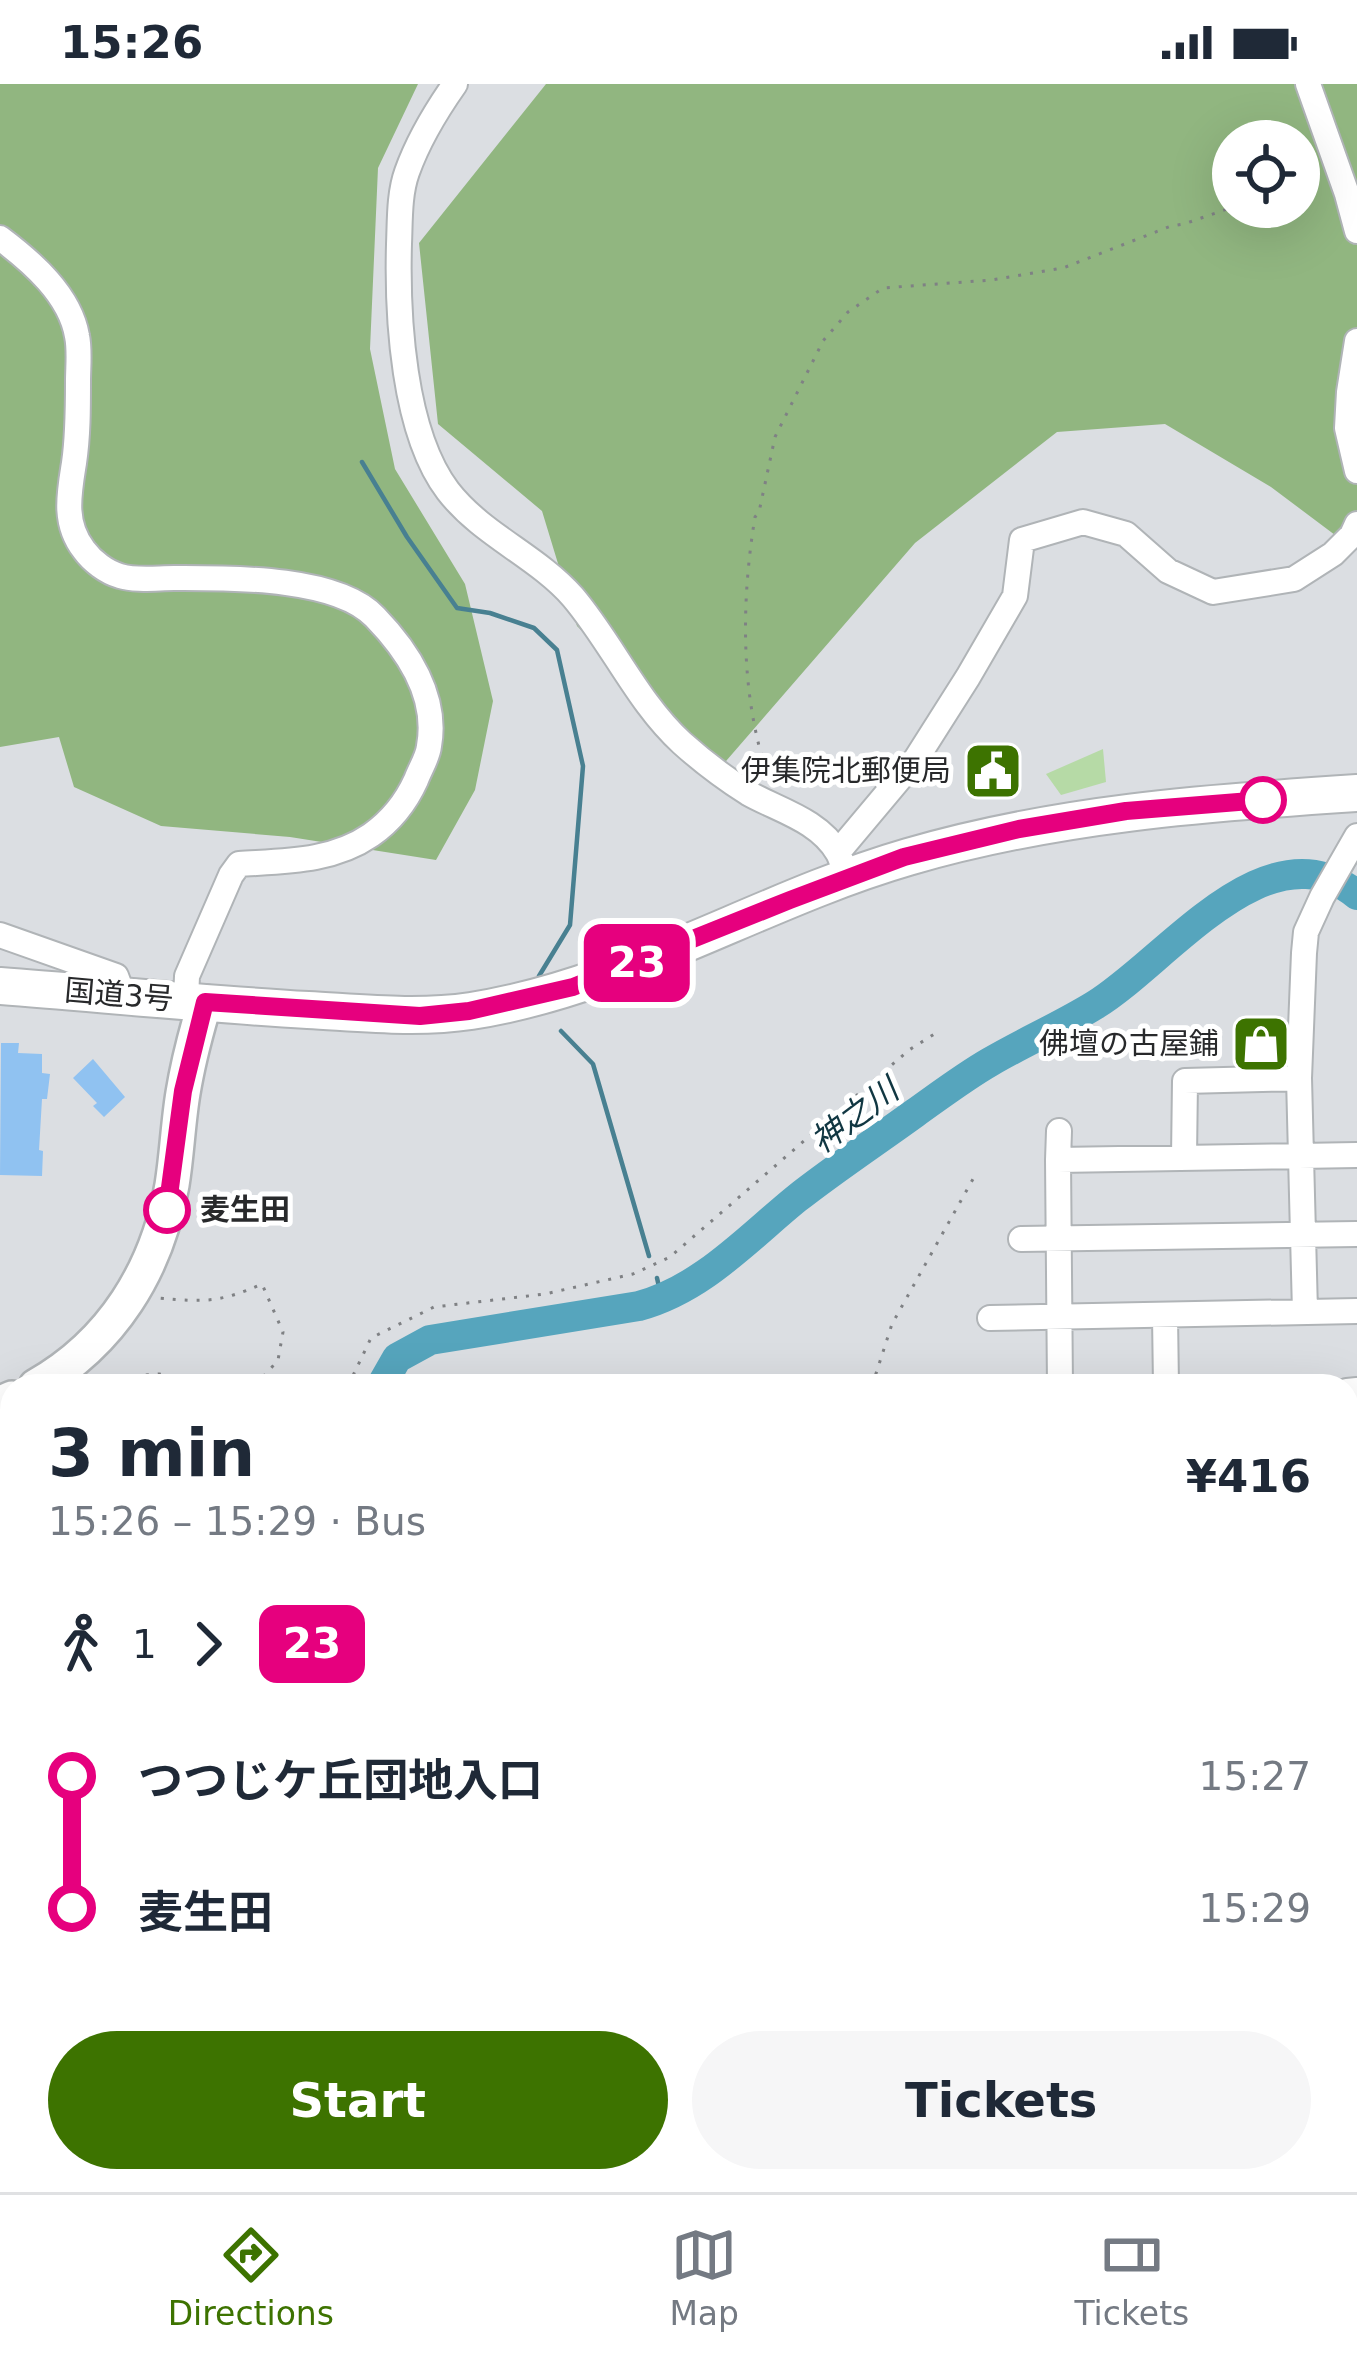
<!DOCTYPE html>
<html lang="en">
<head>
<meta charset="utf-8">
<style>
	body { margin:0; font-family:"DejaVu Sans","Noto Sans JP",sans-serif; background:#f6f6f7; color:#1f2937; height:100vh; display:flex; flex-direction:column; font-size:45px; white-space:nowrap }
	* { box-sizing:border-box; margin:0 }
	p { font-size:39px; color:#747a83 }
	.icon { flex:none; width:66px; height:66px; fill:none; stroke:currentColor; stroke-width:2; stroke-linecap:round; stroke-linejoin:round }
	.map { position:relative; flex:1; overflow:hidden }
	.side { position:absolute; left:0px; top:1290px; width:1359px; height:819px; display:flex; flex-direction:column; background:#fff; border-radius:36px 36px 0 0; box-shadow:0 12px 48px #0002 }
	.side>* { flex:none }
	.badge { padding:0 24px; border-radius:18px; font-size:42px; line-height:78px }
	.controls { position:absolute; left:1212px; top:36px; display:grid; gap:24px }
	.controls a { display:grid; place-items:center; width:108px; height:108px; border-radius:50%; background:#fff; box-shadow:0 12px 48px #0002; font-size:60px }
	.map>.badge { position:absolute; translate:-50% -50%; box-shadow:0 0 0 6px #fff }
	.legs { display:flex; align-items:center; gap:18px; height:132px; padding:0 48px; font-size:39px }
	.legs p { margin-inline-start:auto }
	.headline { display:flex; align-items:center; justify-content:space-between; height:204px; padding:0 48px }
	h1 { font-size:66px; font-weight:600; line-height:90px }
	.primary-button { display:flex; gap:24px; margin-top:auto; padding:24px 48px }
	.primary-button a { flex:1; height:138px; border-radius:72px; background:#3d7300; color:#fff; font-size:48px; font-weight:600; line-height:138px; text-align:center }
	.primary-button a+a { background:#f6f6f7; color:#1f2937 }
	ul { padding:0 48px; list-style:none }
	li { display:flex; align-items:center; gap:42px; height:132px; font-size:45px }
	li i { display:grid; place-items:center; width:18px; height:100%; margin:0 15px; background:currentColor }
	li i::after { content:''; width:30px; height:30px; margin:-15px; border:9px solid; border-radius:50%; background:#fff }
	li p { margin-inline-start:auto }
	li:first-child i { background:linear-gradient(#0000 50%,currentColor 0) }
	li:last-child i { background:linear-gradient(currentColor 50%,#0000 0) }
	.status { display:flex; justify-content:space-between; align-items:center; height:84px; padding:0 60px; background:#fff; direction:ltr }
	.status svg { height:33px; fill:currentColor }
	.dock { display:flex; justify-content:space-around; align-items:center; height:168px; border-top:3px solid #e0e1e3; background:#fff; font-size:33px; color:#747a83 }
	.dock a { display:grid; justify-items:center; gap:6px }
	.dock .selected { color:#3d7300 }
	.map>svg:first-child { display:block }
	.green { fill:#b6daa6 }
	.forest { fill:#91b680; fill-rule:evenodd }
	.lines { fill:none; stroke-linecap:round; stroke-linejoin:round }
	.stream { stroke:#488091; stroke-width:4.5 }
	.river { stroke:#56a5bd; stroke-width:30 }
	.building { fill:#90c2f1 }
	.minor-casing { stroke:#b0b4b7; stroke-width:28 }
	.major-casing { stroke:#b0b4b7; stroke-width:38 }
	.highway-casing { stroke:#b0b4b7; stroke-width:40 }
	.path { stroke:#7f8184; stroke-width:3; stroke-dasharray:3 9; stroke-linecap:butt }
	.minor { stroke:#fff; stroke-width:24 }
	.major { stroke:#fff; stroke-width:33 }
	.highway { stroke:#fff; stroke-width:36 }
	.line-1-casing { stroke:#fff; stroke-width:27 }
	.line-1 { stroke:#e6007e; stroke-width:18 }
	.stop-1-dot { fill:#fff; stroke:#e6007e; stroke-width:6 }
	.labels { text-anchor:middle; stroke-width:10; stroke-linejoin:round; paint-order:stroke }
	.poi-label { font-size:30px; fill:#28292b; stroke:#fff; text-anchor:end }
	.street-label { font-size:30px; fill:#28292b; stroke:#fff }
	.stop-label { font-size:30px; font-weight:bold; fill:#28292b; stroke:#fff; text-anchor:start }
	.water-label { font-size:33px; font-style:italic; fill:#113742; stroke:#fff }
</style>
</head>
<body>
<div class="status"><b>15:26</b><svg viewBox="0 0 49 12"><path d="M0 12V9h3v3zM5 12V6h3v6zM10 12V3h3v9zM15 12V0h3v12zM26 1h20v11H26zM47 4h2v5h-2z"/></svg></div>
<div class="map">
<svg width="1357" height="2108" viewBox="0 0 1357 2108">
	<rect width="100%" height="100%" fill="#dbdee2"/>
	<path class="green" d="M1103 665 1106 698 1061 711 1046 690Z"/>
	<path class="forest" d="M0 0H418L378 84 370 265 395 385 465 500 493 617 475 706 436 776 290 753 161 742 74 703 59 653 0 663Z
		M546 0H1357V462L1351 463 1271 403 1165 340 1057 348 915 459 720 684 577 542 542 427 438 340 419 159ZM1233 57H1299V123H1233Z
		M12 1322V1469L0 1512V1339Z
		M12 1757V1926L4 1962 12 1985V2097H52L56 2108H0V1768Z
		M1347 1940 1357 1945V2108H545L551 2097H1347Z"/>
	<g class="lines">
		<path class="stream" d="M362 378 407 453 457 524 490 529 534 544 557 566 583 682 570 841 539 892
			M561 947 593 980 649 1172
			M657 1194 662 1216"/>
		<path class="river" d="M381 1302 397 1274 430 1256 639 1222C702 1205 747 1155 796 1115 834 1085 875 1058 915 1029 939 1012 964 993 990 978 1024 958 1061 942 1095 921 1166 878 1268 737 1357 811
			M0 1524 12 1521"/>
	</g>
	<path class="building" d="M1239 935 1284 936 1283 978 1238 979Z
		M1 959H19L18 969 42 970V989L50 990 47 1015H42L39 1066 43 1067 42 1092 0 1091Z
		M93 975 125 1013 104 1033 93 1022 97 1019 73 994Z"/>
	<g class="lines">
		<defs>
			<path id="minor" d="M455 0C436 27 418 57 407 88 399 110 400 137 399 160 397 232 403 348 448 407 482 451 537 472 573 513 612 559 638 619 682 659 702 677 726 695 748 709 778 726 819 736 838 769 842 776 844 787 847 795
				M1308 0 1347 110 1357 147
				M0 154C32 178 70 211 77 252 80 266 78 283 78 297 78 325 78 352 74 379 69 410 63 439 84 466 92 477 106 488 120 492 136 497 157 494 174 494 228 494 336 492 375 533 408 567 438 613 429 662 428 673 420 685 416 696 406 718 391 737 371 751 332 778 284 777 239 780L231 791 187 892 186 916
				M1357 257 1349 308 1347 344 1357 387
				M838 768 916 675 968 593 1015 512 1022 456 1083 438 1126 450 1168 487 1213 508 1294 495 1333 470 1352 451 1357 440
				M0 851 116 892 123 911
				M1184 1073 1185 997 1299 994
				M1058 1076 1059 1047
				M1021 1155 1357 1150
				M1305 1228 1299 994 1304 869 1306 848 1322 813 1357 752
				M1165 1232 1166 1302
				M990 1234 1357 1227
				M1060 1302 1058 1076 1357 1071
				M1347 1307 1357 1306
				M1347 1383 1357 1382
				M1347 1481H1357
				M1347 1564H1357
				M0 1583 12 1579
				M1347 1640H1357
				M1347 1710H1357
				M1347 1786H1357
				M1347 1918H1357"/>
			<path id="major" d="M36 1302C112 1259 157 1186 172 1101 177 1070 178 1039 183 1009 188 978 196 948 205 918
				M0 1319 12 1314"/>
			<path id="highway" d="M0 902C103 910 205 920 308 926 363 929 417 935 471 927 625 903 760 816 908 773 1055 730 1205 719 1357 709"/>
		</defs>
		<use href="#minor" class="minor-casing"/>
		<use href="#major" class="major-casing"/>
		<use href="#highway" class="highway-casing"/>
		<path class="path" d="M1299 108 1321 99
			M769 695C740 613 741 518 755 433L759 428 775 353 823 257 848 228 883 204 992 196 1063 184 1171 142 1184 140 1233 123
			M98 1295 159 1290 238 1302 265 1291 278 1276 283 1248 262 1200C219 1219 204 1218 159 1214
			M348 1302 371 1254 434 1223 545 1210 633 1190 670 1173 909 966 936 949
			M872 1302 892 1240 973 1095
			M156 2097 172 2108
			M526 2108 539 2097"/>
		<use href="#minor" class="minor"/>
		<use href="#major" class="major"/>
		<use href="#highway" class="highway"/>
	</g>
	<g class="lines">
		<defs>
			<path id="line-1" d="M167 1126 183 1007 205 918 420 932 469 927 573 903 790 816 904 773 1019 745 1126 727 1263 716"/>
		</defs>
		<use href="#line-1" class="line-1-casing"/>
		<use href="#line-1" class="line-1"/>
	</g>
	<defs>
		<symbol id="civic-square" viewBox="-11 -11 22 22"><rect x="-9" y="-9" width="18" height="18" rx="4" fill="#3d7300" stroke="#fff"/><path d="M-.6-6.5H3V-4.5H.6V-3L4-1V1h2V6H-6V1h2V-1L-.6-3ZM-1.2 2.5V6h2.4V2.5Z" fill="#fff"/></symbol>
		<symbol id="shop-square" viewBox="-11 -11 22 22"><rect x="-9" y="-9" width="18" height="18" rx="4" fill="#3d7300" stroke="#fff"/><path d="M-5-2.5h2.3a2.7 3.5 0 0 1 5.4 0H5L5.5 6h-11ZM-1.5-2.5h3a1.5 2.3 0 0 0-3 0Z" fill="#fff"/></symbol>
	</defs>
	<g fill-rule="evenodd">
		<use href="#civic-square" x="960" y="654" width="66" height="66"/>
		<use href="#shop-square" x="1228" y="927" width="66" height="66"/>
	</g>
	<g class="stop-1-dot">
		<circle cx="1263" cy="716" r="21"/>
		<circle cx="167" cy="1126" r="21"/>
	</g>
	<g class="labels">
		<g class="poi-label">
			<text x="951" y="697">伊集院北郵便局</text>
			<text x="1219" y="970">佛壇の古屋鋪</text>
		</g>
		<g class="street-label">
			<text transform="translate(119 911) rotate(5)" y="10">国道3号</text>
		</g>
		<g class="stop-label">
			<text x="200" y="1136">麦生田</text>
		</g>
		<g class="water-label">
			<text transform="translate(854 1031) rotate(-37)" y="12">神之川</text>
		</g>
	</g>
</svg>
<div class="controls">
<a><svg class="icon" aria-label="locate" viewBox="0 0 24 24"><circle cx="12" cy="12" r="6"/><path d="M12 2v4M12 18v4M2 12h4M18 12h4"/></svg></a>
</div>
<b class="badge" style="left:637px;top:879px;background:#e6007e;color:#fff">23</b>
<section class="side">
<div class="headline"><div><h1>3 min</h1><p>15:26 – 15:29 · Bus</p></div><b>¥416</b></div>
<div class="legs"><svg class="icon" aria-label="walk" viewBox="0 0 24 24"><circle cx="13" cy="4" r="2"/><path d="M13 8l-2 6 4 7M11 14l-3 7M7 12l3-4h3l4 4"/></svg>1<svg class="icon" aria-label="forward" viewBox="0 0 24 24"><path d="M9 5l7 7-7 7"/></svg><b class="badge" style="background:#e6007e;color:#fff">23</b></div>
<ul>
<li><i style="color:#e6007e"></i><b>つつじケ丘団地入口</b><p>15:27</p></li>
<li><i style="color:#e6007e"></i><b>麦生田</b><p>15:29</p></li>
</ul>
<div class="primary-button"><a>Start</a><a>Tickets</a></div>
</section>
</div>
<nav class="dock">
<a class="selected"><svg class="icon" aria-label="directions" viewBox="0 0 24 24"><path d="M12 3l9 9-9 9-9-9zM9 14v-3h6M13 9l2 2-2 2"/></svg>Directions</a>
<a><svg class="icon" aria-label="map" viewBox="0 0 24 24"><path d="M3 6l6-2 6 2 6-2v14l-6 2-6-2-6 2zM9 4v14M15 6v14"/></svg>Map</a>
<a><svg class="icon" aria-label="tickets" viewBox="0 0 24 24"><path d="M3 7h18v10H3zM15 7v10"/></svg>Tickets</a>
</nav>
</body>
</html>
